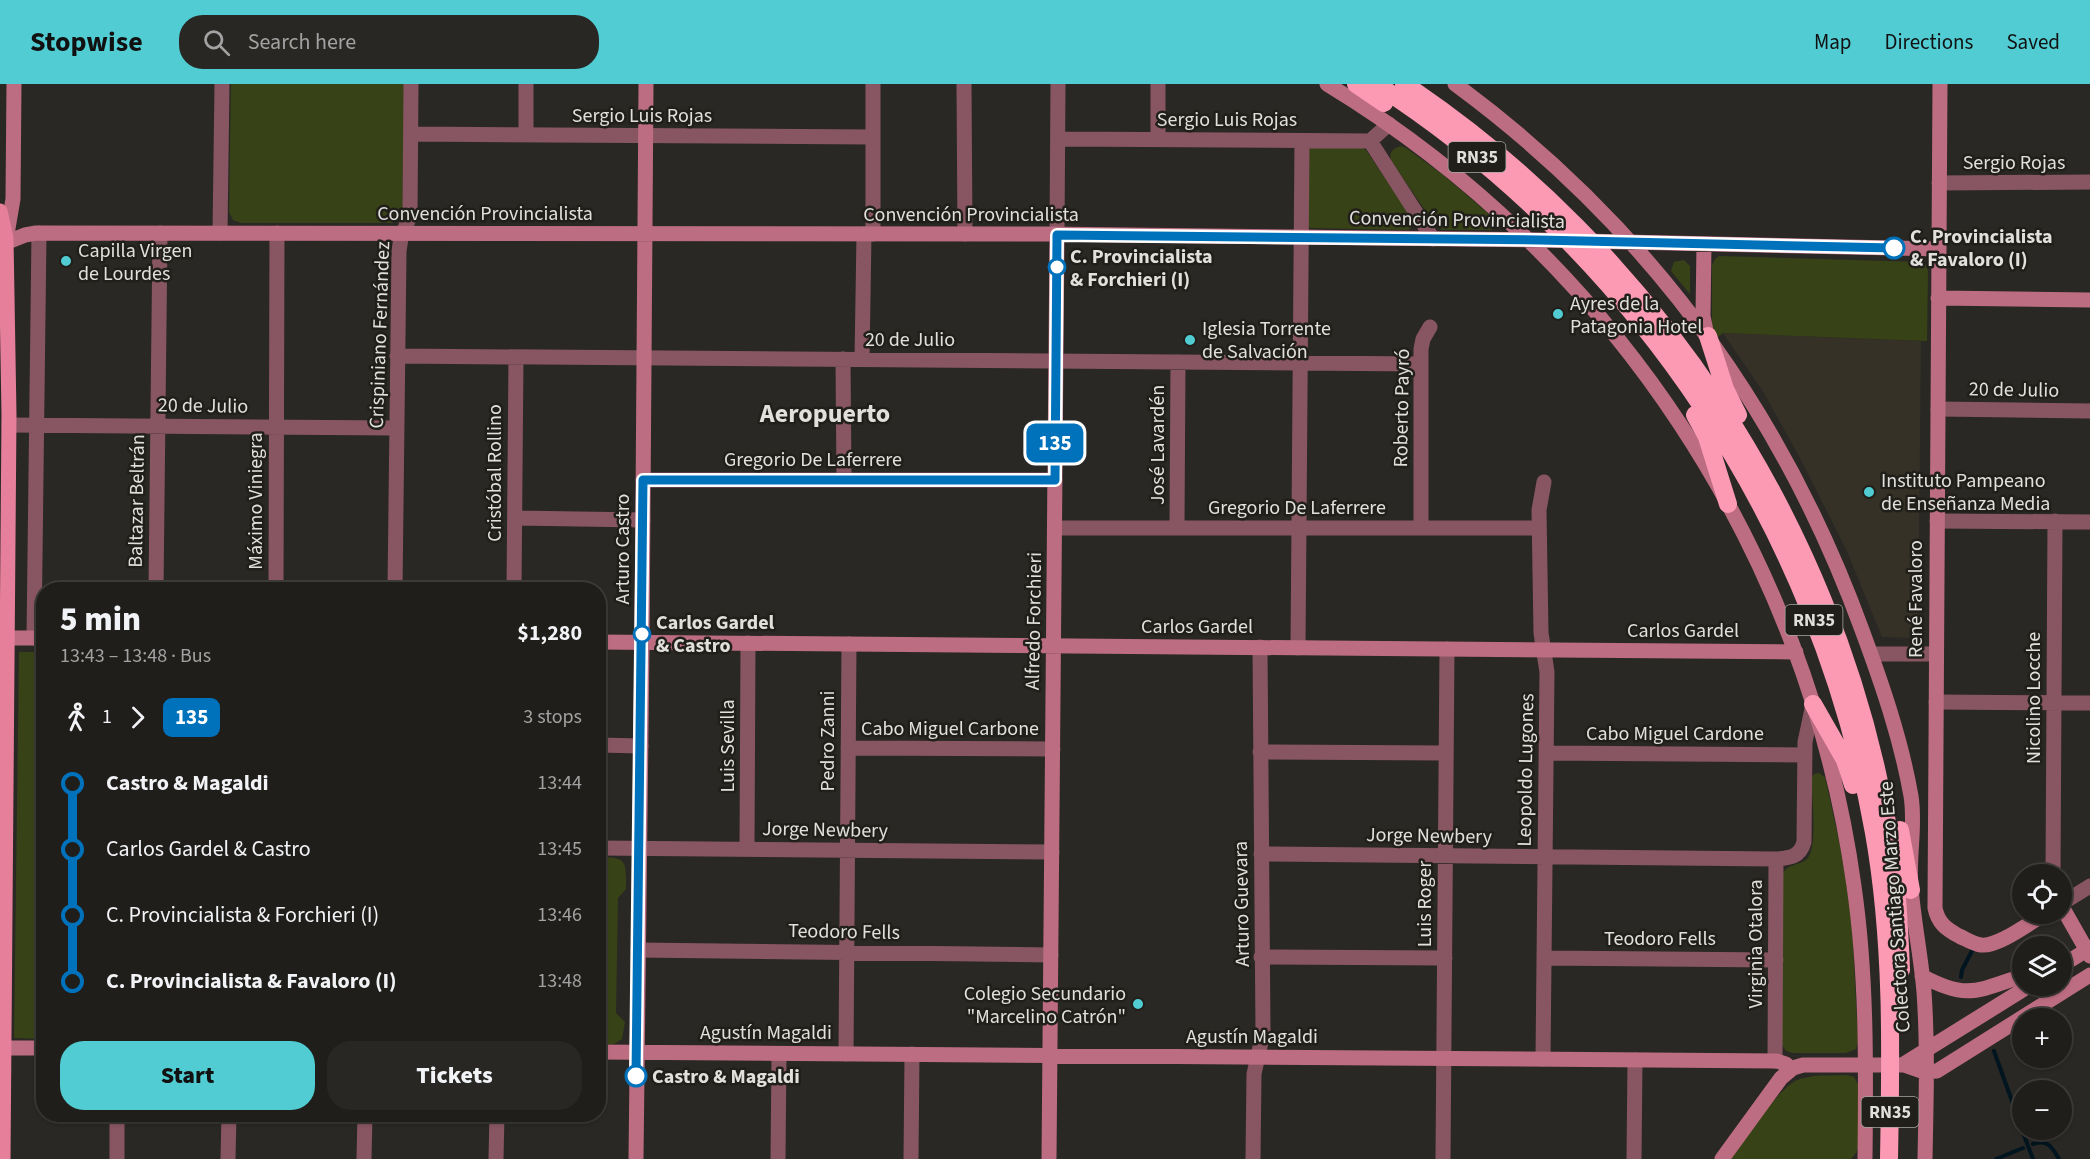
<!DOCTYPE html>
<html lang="en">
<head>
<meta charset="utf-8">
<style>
	body { margin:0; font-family:"Source Sans 3",sans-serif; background:#282724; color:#f1f3f6; height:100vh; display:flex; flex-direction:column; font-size:22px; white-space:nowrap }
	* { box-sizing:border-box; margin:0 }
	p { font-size:20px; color:#a2a2a3 }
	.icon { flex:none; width:33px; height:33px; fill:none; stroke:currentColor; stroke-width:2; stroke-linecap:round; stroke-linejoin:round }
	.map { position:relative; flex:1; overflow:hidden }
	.drawer { position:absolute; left:36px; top:498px; width:570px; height:540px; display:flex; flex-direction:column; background:#201e1b; border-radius:24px; box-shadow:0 2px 4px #0004,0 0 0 2px #3d3c3a }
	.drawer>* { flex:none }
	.badge { padding:0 12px; border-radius:9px; font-size:21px; line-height:39px }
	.fabs { position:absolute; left:2012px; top:780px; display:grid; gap:12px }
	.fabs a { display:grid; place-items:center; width:60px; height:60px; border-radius:50%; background:#201e1b; box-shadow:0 2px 4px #0004,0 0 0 2px #3d3c3a; font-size:30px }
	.map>.badge { position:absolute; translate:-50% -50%; box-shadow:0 0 0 3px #fff }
	.legs { display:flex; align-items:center; gap:9px; height:66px; padding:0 24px; font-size:20px }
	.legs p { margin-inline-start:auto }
	.summary { display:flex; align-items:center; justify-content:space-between; height:102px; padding:0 24px }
	h1 { font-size:33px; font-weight:800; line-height:45px }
	.action { display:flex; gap:12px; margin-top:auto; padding:12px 24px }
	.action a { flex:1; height:69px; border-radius:24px; background:#51ccd3; color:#111; font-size:24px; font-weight:800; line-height:69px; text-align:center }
	.action a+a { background:#282724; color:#f1f3f6 }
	ul { padding:0 24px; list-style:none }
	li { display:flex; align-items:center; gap:21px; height:66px; font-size:22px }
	li i { display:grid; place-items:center; width:9px; height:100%; margin:0 8px; background:currentColor }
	li i::after { content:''; width:15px; height:15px; margin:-8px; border:4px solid; border-radius:50%; background:#201e1b }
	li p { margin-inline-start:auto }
	li:first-child i { background:linear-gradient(#0000 50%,currentColor 0) }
	li:last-child i { background:linear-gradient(currentColor 50%,#0000 0) }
	header { display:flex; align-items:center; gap:36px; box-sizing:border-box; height:84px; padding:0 30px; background:#51ccd3; color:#111 }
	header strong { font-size:28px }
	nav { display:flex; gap:33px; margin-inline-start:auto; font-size:21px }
	.search { width:420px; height:54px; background:#282724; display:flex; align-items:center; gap:15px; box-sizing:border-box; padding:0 21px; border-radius:24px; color:#a2a2a3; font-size:22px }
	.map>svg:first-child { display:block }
	.built { fill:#353126 }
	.green { fill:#384217 }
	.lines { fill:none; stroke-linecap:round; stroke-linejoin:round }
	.stream { stroke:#00151f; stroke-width:4 }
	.street { stroke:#885662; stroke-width:15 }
	.secondary { stroke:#bd6d81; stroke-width:15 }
	.primary { stroke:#e67f9a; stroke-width:15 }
	.highway { stroke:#fd9ab3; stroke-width:18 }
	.line-1-casing { stroke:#fff; stroke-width:14 }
	.line-1 { stroke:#0072bc; stroke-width:9 }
	.stop-1-dot { fill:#fff; stroke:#0072bc; stroke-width:3 }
	.poi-dot { fill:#51ccd3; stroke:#211f1a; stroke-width:2 }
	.labels { text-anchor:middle; stroke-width:5; stroke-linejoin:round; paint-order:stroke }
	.shield { fill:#211f1a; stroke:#a8a6a2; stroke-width:1.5 }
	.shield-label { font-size:18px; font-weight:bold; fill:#e2e0dd }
	.street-label { font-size:20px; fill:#e2e0dd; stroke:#211f1a }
	.stop-label { font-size:20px; font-weight:bold; fill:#e2e0dd; stroke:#211f1a; text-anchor:start }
	.poi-label { font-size:20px; fill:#e2e0dd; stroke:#211f1a; text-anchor:start }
	.district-label { font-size:26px; font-weight:bold; fill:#e2e0dd; stroke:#211f1a }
</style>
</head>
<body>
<header>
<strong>Stopwise</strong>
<div class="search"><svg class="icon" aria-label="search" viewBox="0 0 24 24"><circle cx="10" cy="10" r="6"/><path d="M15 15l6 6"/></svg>Search here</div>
<nav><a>Map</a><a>Directions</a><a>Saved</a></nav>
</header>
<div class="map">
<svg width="2090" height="1075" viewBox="0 0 2090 1075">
	<rect width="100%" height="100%" fill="#2a2824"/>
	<path class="built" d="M1723 249 1921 257 1918 554 1882 553 1846 465 1800 374 1764 309Z"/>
	<path class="green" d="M231 0H405L403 132 393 139H241L233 136 229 128Z
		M1401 62 1406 64 1442 90 1497 137 1496 143 1491 146H1443L1437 144 1392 78C1388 70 1392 64 1401 62Z
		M1310 64H1362L1366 66 1413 136V143L1408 146 1310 144 1308 141V67Z
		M1719 172 1921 178 1925 180 1928 187 1927 257 1723 249 1717 254 1714 249 1712 241V181L1715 175Z
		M1684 176 1690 182V210L1671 187 1674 178Z
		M19 568H43V955L14 954Z
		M1819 689 1825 693 1841 766 1852 838 1858 958 1856 965 1846 969H1793L1786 967 1782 961 1783 789C1789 779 1799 782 1807 775 1818 764 1812 711 1811 695L1814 690Z
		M599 773C628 773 626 778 626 805L618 814 616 929 625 938 622 955 614 960H599Z
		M1847 991 1854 993 1858 1000V1064L1856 1069 1851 1075H1731C1746 1055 1778 1002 1800 995 1815 990 1832 992 1847 991Z"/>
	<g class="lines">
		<path class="stream" d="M1961 893 1962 886 1974 863
			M1994 967 2022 1045
			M2022 1046 2033 1075
			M2033 1060C2048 1055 2052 1063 2059 1075
			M1996 1075 2023 1064"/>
		<path class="street" d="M964 0 965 150
			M411 50 873 53
			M526 51V0
			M1058 55 1370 57 1389 40
			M1158 56V0
			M1370 57 1433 155
			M1939 99 2090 98
			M220 149 222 0
			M873 150V0
			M1057 151 1058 0
			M397 272 1421 280
			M843 275 844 396
			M862 276 864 150
			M1938 325 2090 327
			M9 341 397 344
			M643 396H1055
			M515 434 643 436
			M1937 437 2090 438
			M1055 444H1539
			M1177 444 1178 278
			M1421 444V265L1423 255 1430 243
			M156 506 160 149
			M276 506 277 149
			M395 506 399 167 401 154 410 132 411 0
			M514 506 516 273
			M34 554 39 149
			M1298 564 1302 57
			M1871 570H1936
			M1936 618 2090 619
			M598 661 641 662
			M848 664 1053 665
			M1260 668 1446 669
			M1546 669 1804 671
			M598 764 1052 768
			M747 765 748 559
			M1261 770 1776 775C1790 774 1800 773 1804 758L1805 658 1813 620
			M2053 790 2055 437
			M2061 820 2090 802
			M638 866 1051 871
			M1261 873 1445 874
			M1544 874 1776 876
			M846 970 849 560
			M1543 975 1547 588 1541 549 1539 426 1544 398
			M1775 977 1776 775
			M117 1075V1030
			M228 1075 229 1030
			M364 1075 365 1030
			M496 1075 497 1030
			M778 1075 779 970
			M911 1075 912 970
			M1253 1075 1254 990 1263 949 1260 563
			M1443 1075 1447 565
			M1634 1075 1635 976"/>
		<path class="secondary" d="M1327 0C1614 174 1808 469 1854 802 1867 892 1866 984 1865 1075
			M1455 0C1645 140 1781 324 1862 546 1882 600 1901 655 1911 712 1916 742 1908 773 1911 804 1914 839 1921 873 1924 908 1928 964 1926 1020 1925 1075
			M1940 0 1935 824C1938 839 1946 845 1959 852 1966 855 1973 860 1981 861 1998 863 2029 839 2045 830
			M6 156 13 115 14 0
			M1704 160 1703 232 1706 247
			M0 161 25 151 36 149 1045 150 1539 156 1939 165
			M1938 214 2090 216
			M0 554H44
			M598 558 1796 568
			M2061 821 2090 872
			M2061 882 2090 864
			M1922 892C1967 916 1977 907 2022 892
			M0 964H44
			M598 968 1777 977 1786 980 1790 985
			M1902 981 2029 902
			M636 1075 642 559 646 0
			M1049 1075 1057 151
			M1722 1075 1781 994 1793 984 1803 981H1904L1924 988 1937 987 2090 891"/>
		<path class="primary" d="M0 127 6 154 9 331 3 1075"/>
		<path class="highway" d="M1356 0 1384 19
			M1376 0C1636 168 1820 443 1874 749 1893 857 1891 966 1889 1075
			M1404 0C1653 166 1833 438 1886 733 1896 783 1899 835 1901 886
			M1708 252 1725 305 1738 331
			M1695 331 1707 353 1728 420
			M1813 620 1845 676 1853 701
			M1900 746 1911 806"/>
	</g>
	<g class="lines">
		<defs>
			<path id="line-1" d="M636 992 643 396H1055L1057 151 1539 156 1894 164"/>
		</defs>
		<use href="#line-1" class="line-1-casing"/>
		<use href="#line-1" class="line-1"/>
	</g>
	<g class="stop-1-dot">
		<circle cx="1894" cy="164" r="10"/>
		<circle cx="1057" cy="183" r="8"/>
		<circle cx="642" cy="550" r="8"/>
		<circle cx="636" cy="992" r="10"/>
	</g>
	<g class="poi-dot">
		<circle cx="66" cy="177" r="6"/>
		<circle cx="1558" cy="230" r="6"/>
		<circle cx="1190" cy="256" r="6"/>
		<circle cx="1869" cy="408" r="6"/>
		<circle cx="1138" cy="920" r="6"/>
	</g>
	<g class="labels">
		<g class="shield">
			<rect x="1448.5" y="58" width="57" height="30" rx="4.5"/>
			<rect x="1785.5" y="521" width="57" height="30" rx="4.5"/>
			<rect x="1861.5" y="1013" width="57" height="30" rx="4.5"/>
		</g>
		<g class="shield-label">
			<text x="1477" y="79">RN35</text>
			<text x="1814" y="542">RN35</text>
			<text x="1890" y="1034">RN35</text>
		</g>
		<g class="street-label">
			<text x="642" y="38">Sergio Luis Rojas</text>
			<text x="1227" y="42">Sergio Luis Rojas</text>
			<text x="2014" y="85">Sergio Rojas</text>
			<text x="485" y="136">Convención Provincialista</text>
			<text x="971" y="137">Convención Provincialista</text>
			<text transform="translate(1457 135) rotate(1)" y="7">Convención Provincialista</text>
			<text transform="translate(379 251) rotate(-88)" y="7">Crispiniano Fernández</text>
			<text x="910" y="262">20 de Julio</text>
			<text transform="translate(2014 305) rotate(1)" y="7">20 de Julio</text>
			<text transform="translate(203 321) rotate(1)" y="7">20 de Julio</text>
			<text transform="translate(1401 324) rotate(-89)" y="7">Roberto Payró</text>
			<text transform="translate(1157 361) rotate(-90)" y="7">José Lavardén</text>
			<text x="813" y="382">Gregorio De Laferrere</text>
			<text transform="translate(494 389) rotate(-90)" y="7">Cristóbal Rollino</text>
			<text transform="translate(136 417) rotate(-89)" y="7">Baltazar Beltrán</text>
			<text transform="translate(255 417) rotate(-90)" y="7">Máximo Viniegra</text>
			<text x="1297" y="430">Gregorio De Laferrere</text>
			<text transform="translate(622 465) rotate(-90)" y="7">Arturo Castro</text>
			<text transform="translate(1915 515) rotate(-90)" y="7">René Favaloro</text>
			<text transform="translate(1033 537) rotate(-89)" y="7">Alfredo Forchieri</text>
			<text x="1197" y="549">Carlos Gardel</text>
			<text x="1683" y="553">Carlos Gardel</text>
			<text transform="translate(2033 614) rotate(-90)" y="7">Nicolino Locche</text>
			<text x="950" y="651">Cabo Miguel Carbone</text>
			<text x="1675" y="656">Cabo Miguel Cardone</text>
			<text transform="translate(827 657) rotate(-90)" y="7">Pedro Zanni</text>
			<text transform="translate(727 662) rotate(-90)" y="7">Luis Sevilla</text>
			<text transform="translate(1525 686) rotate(-89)" y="7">Leopoldo Lugones</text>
			<text transform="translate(825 745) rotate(1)" y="7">Jorge Newbery</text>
			<text transform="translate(1429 751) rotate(1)" y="7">Jorge Newbery</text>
			<text transform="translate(1241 820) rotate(-91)" y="7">Arturo Guevara</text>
			<text transform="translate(1424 820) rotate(-90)" y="7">Luis Roger</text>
			<text transform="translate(1894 823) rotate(-94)" y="7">Colectora Santiago Marzo Este</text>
			<text transform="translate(844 847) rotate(1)" y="7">Teodoro Fells</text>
			<text x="1660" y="861">Teodoro Fells</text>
			<text transform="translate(1755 860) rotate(-90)" y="7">Virginia Otalora</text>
			<text x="766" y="955">Agustín Magaldi</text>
			<text x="1252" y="959">Agustín Magaldi</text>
		</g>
		<g class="stop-label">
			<text x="1910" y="159">C. Provincialista<tspan x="1910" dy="23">&amp; Favaloro (I)</tspan></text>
			<text x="1070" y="179">C. Provincialista<tspan x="1070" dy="23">&amp; Forchieri (I)</tspan></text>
			<text x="656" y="545">Carlos Gardel<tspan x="656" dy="23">&amp; Castro</tspan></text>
			<text x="652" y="999">Castro &amp; Magaldi</text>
		</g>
		<g class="poi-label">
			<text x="78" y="173">Capilla Virgen<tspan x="78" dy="23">de Lourdes</tspan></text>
			<text x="1570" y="226">Ayres de la<tspan x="1570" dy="23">Patagonia Hotel</tspan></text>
			<text x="1202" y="251">Iglesia Torrente<tspan x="1202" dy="23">de Salvación</tspan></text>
			<text x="1881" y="403">Instituto Pampeano<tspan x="1881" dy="23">de Enseñanza Media</tspan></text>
			<text x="1126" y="916" text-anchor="end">Colegio Secundario<tspan x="1126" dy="23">"Marcelino Catrón"</tspan></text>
		</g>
		<g class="district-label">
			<text x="825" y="338">Aeropuerto</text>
		</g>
	</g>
</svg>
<div class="fabs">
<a><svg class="icon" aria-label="locate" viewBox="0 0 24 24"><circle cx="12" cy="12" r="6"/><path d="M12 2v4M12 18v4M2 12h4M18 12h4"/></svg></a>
<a><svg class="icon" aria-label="layers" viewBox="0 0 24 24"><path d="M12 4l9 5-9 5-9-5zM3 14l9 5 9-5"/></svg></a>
<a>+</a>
<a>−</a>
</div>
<b class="badge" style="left:1055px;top:359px;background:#0072bc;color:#fff">135</b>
<section class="drawer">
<div class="summary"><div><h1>5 min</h1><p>13:43 – 13:48 · Bus</p></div><b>$1,280</b></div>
<div class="legs"><svg class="icon" aria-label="walk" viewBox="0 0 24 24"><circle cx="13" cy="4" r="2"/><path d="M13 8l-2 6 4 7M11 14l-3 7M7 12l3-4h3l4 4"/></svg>1<svg class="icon" aria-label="forward" viewBox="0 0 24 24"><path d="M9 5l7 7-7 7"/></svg><b class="badge" style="background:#0072bc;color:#fff">135</b><p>3 stops</p></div>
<ul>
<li><i style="color:#0072bc"></i><b>Castro &amp; Magaldi</b><p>13:44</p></li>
<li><i style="color:#0072bc"></i><span>Carlos Gardel &amp; Castro</span><p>13:45</p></li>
<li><i style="color:#0072bc"></i><span>C. Provincialista &amp; Forchieri (I)</span><p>13:46</p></li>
<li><i style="color:#0072bc"></i><b>C. Provincialista &amp; Favaloro (I)</b><p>13:48</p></li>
</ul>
<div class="action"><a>Start</a><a>Tickets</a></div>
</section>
</div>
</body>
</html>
